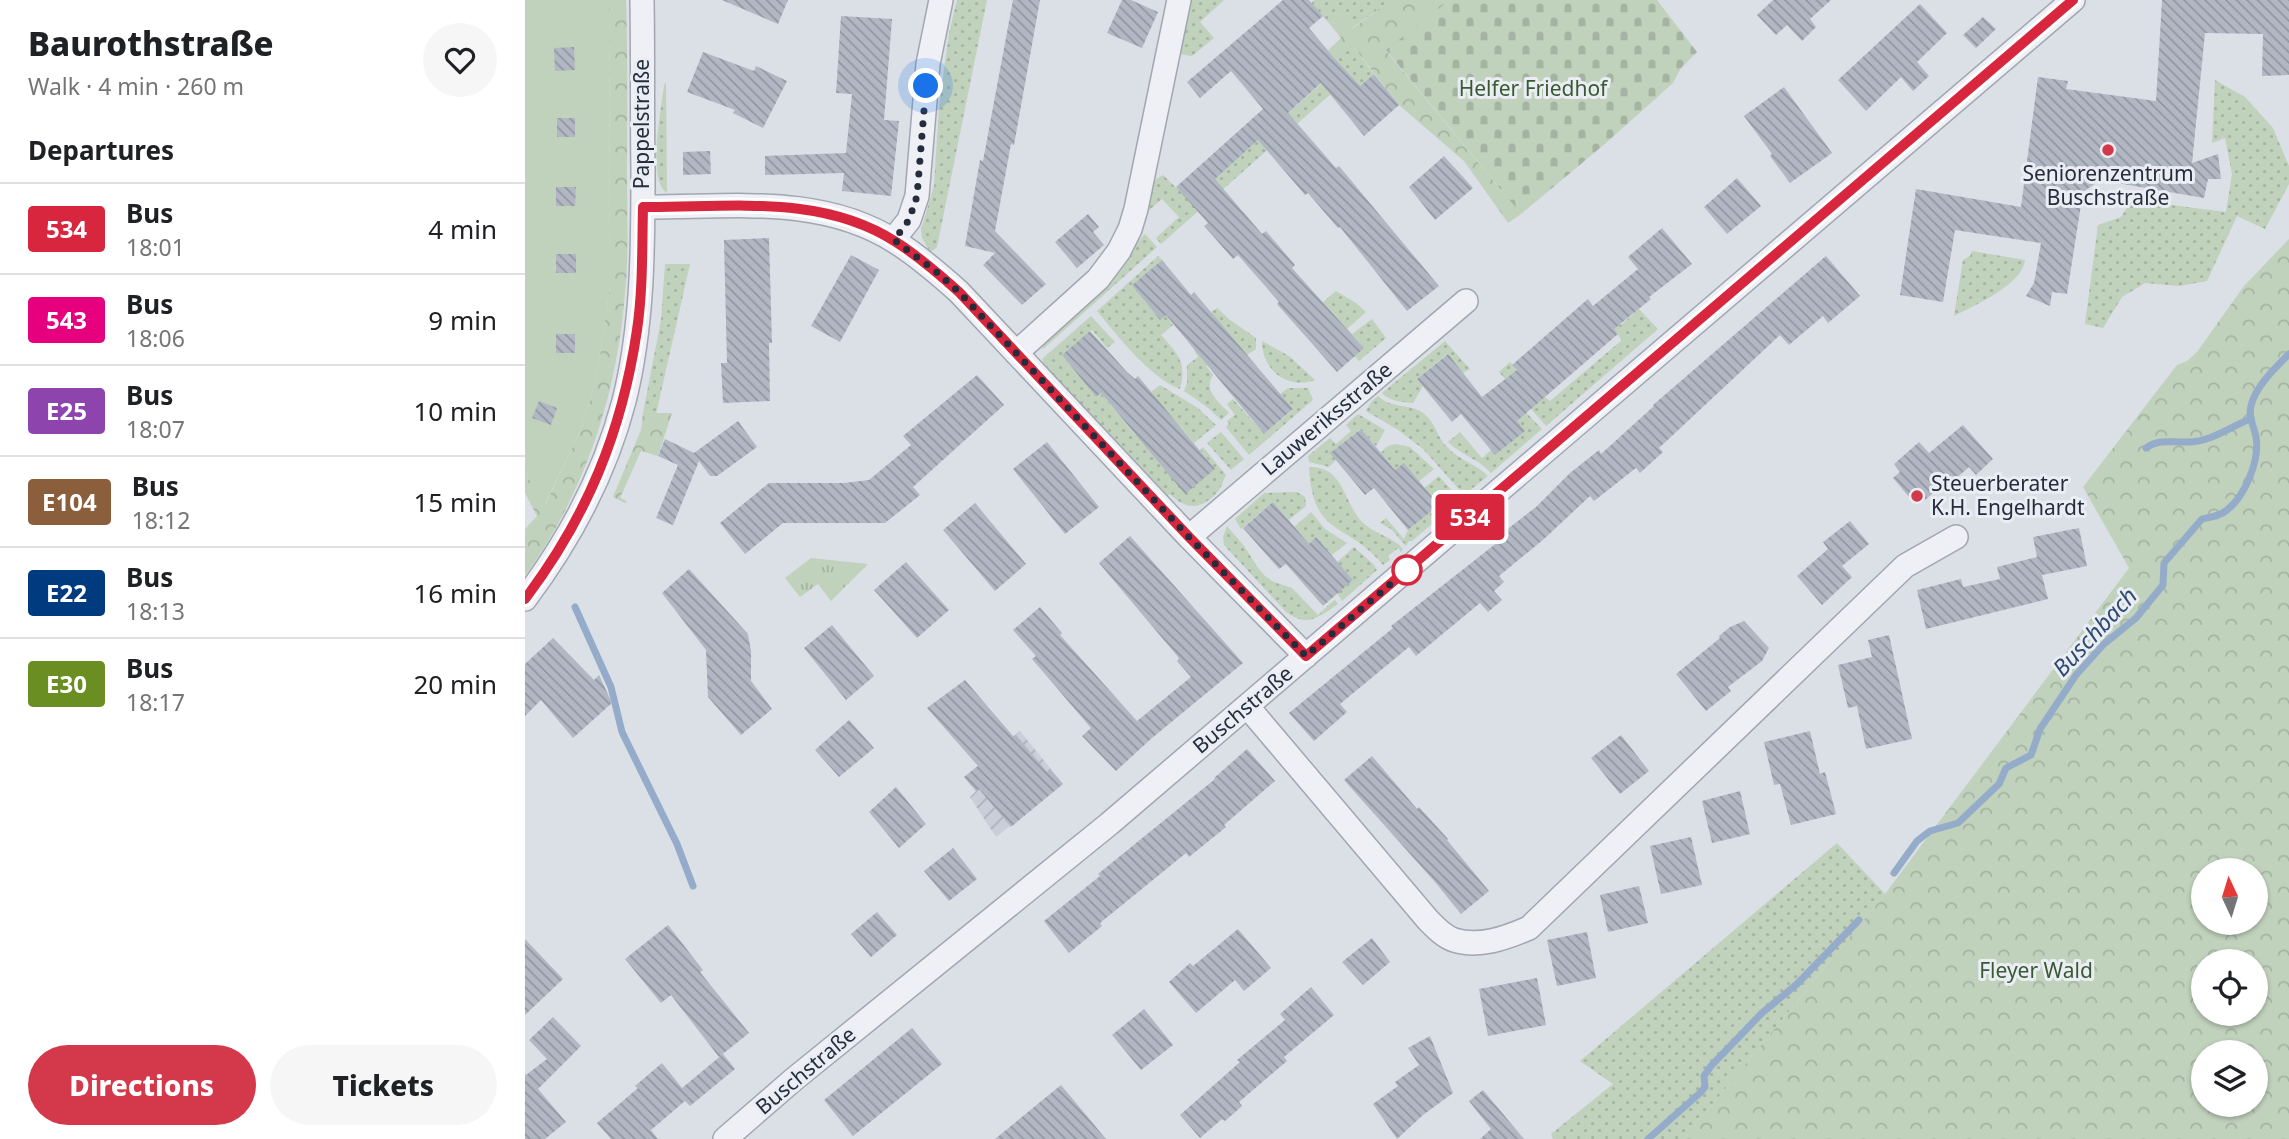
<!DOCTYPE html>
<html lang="en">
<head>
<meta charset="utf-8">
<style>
	body { margin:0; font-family:"Noto Sans",sans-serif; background:#f6f6f6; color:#202124; height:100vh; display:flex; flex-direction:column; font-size:26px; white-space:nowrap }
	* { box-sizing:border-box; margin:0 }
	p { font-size:23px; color:#757577 }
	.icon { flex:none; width:38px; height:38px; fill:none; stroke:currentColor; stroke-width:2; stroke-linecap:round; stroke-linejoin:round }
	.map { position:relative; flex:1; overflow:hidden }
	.drawer { display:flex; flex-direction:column; background:#fff; width:525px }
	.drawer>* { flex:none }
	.badge { padding:0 14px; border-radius:5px; font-size:24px; line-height:46px }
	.needle { width:46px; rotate:356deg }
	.controls { position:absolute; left:1666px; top:858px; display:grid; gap:14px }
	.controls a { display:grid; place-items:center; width:77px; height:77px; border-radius:50%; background:#fff; box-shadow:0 2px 5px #0004; font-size:35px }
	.you { position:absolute; width:35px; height:35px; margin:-18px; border:5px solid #fff; border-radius:50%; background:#1a73e8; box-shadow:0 0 0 10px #1a73e833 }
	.map>.badge { position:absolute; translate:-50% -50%; box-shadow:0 0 0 4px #fff }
	h2 { padding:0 28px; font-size:26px; line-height:63px }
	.round { display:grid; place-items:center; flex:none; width:74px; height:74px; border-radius:37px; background:#f6f6f6 }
	.headline { display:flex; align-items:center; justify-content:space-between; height:119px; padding:0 28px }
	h1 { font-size:33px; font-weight:800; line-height:52px }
	.cta { display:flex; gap:14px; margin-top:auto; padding:14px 28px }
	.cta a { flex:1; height:80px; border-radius:42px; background:#d3394b; color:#fff; font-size:28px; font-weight:800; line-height:80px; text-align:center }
	.cta a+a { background:#f6f6f6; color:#202124 }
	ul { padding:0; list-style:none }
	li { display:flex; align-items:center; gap:21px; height:91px; padding:0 28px; border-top:2px solid #e0e0e0 }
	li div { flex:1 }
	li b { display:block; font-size:26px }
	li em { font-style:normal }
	li .badge { min-width:77px; font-weight:700; text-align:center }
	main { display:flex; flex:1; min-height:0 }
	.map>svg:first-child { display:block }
	.industrial { fill:url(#industrial-furrows) }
	.grass { fill:url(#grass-dots) }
	.forest { fill:url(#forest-crowns); fill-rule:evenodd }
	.cemetery { fill:url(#cemetery-stones) }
	.park { fill:url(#park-tufts) }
	.garden { fill:#c0d1bc }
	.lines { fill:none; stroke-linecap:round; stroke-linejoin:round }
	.stream { stroke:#94acc9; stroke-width:7 }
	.building { fill:url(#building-back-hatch) }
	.minor-casing { stroke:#a1a6b0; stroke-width:26 }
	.minor { stroke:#eef0f5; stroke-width:23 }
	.line-casing { stroke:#fff; stroke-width:16 }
	.line { stroke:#d7263d; stroke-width:10 }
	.walk { stroke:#252d3d; stroke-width:7; stroke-dasharray:0 12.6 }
	.poi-dot { fill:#d3394b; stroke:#eaeef4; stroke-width:2.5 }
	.stop-dot { fill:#fff; stroke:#d7263d; stroke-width:3.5 }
	.labels { text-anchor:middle; stroke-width:6; stroke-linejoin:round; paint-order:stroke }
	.park-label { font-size:21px; fill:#385932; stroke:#eaeef4 }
	.street-label { font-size:21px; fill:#252d3d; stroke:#eaeef4 }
	.poi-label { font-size:21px; fill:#252d3d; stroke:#eaeef4 }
	.water-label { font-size:23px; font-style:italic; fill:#2e4a72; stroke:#eaeef4 }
</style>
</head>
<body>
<main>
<section class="drawer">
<div class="headline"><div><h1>Baurothstraße</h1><p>Walk · 4 min · 260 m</p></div><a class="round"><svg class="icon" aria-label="heart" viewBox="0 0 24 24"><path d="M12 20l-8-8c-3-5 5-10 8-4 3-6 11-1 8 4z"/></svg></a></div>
<h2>Departures</h2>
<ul>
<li><span class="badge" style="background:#d7263d;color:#fff">534</span><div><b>Bus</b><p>18:01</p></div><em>4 min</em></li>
<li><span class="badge" style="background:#e6007e;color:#fff">543</span><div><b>Bus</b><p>18:06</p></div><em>9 min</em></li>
<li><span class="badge" style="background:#8e44ad;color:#fff">E25</span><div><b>Bus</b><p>18:07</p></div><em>10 min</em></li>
<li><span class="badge" style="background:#8b5e3c;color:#fff">E104</span><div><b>Bus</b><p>18:12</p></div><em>15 min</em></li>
<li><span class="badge" style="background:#003b80;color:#fff">E22</span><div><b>Bus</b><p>18:13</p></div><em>16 min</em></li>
<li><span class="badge" style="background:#6b8e23;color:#fff">E30</span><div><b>Bus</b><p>18:17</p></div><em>20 min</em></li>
</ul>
<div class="cta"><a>Directions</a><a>Tickets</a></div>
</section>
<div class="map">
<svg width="1764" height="1139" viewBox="0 0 1764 1139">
	<defs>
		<pattern id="industrial-furrows" width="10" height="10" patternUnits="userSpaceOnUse" patternTransform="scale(1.75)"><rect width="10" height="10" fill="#c9ced8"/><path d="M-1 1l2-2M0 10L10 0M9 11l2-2" fill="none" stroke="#acb1ba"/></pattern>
		<pattern id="grass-dots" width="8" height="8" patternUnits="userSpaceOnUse" patternTransform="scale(1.75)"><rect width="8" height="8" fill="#c0d1bc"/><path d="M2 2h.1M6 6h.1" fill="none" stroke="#a5b4a2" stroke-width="1.8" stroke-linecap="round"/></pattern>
		<pattern id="forest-crowns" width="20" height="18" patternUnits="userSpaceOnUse" patternTransform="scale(1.75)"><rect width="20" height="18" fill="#c0d1bc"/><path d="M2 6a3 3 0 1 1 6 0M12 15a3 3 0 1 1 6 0" fill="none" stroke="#a5b4a2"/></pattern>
		<pattern id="cemetery-stones" width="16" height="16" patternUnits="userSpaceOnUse" patternTransform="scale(1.75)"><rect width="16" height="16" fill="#c0d1bc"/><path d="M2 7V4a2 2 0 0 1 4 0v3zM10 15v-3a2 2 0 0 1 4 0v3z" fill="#a5b4a2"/></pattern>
		<pattern id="park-tufts" width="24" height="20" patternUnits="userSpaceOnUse" patternTransform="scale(1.75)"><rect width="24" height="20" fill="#c0d1bc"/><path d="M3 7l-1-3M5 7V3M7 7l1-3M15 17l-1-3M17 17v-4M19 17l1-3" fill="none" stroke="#a5b4a2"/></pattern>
		<pattern id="building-back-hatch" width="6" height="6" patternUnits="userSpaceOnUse" patternTransform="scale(1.75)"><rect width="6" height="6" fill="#b2b8c3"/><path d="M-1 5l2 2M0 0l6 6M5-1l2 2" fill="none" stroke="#9196a0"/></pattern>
	</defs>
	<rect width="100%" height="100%" fill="#dbdfe6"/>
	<path class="industrial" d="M495 731 538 784 471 837 445 797 451 791 439 777Z"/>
	<path class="grass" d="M432 0H462L412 247 407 251 404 250 397 238 396 230 409 186 414 106 424 33Z
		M665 0H699L675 22 689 38 667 56 654 54Z
		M789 0H866L826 29 817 13 804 23 786 3Z
		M827 45 849 74 833 88 824 78 636 244 631 238 654 217 637 199 621 213 628 181 638 175 665 201 816 66 811 60Z
		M1690 80 1720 97 1748 128 1764 166V184L1740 229 1712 216 1682 281 1654 286 1620 283 1597 297 1578 328 1560 324 1573 225 1596 217 1607 200 1701 212 1707 174 1700 138 1687 143Z
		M141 82 142 193C121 179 137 108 139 85Z
		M620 234 632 247 517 350 520 341C541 322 565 304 585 282 599 267 605 247 620 234Z
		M1447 251 1500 260C1497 285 1450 305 1429 316L1438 260 1445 256Z
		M633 256 637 260 607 285 635 319 641 315 648 325 636 335C653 354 662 362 655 389 626 379 591 334 572 311Z
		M140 264H165L131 414 118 413 136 320Z
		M811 291 831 303 841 312 822 329 798 302Z
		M692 308 705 320 731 338V349L722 355 710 342 681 366 688 375C678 391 693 401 704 413L696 420 682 407 659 391 662 383V365L673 357 669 350 697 327 686 312Z
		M1114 309 1133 329 1021 426 974 372 985 362 1017 399 1020 397 1025 401 1097 340 1086 326 1091 320 1096 325Z
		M566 316 590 342 582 348 567 330 537 355 571 397 576 393 610 435 640 411 626 392 635 385 673 408 691 425 669 443 654 425 660 493 690 469 675 450 678 447 701 475C698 480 697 486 694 490 678 509 663 512 645 494L640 498 520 369 517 359Z
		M847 319 861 338 834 361 829 356 839 348 827 334Z
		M737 341 764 356 790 380C762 390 737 370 737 341Z
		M920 341 945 369 938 373 922 354 892 379 898 386 888 403C877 402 866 402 857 393Z
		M763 388H783L788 400 724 455 701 427 704 424 702 421 710 415 702 404 708 399 739 434 768 410 755 394Z
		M853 396C866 409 884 403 898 413 910 421 912 438 923 448 934 460 951 464 963 476L939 495 898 449 873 430 841 411 846 402Z
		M995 406 1017 429 966 473C954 459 936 455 923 442L935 432 957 458 966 450 970 455 985 414Z
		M833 414 860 430 851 446 835 429 806 453 811 460 804 467 784 462 783 456 805 438 811 444 826 431 821 425Z
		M696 432 719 459 706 470 682 443Z
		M870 444 885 447 909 469 893 482 870 470 856 453 861 447Z
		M784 467C819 466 818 502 837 522 849 534 867 536 878 549L876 552 873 548 863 556 865 560 858 565C821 520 788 539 784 467Z
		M914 476 935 500 887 541H884L881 546 866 529 855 523 861 518 879 539 883 530 913 506 899 488Z
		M772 492 780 497 781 506 764 520 748 502 716 529 710 519 739 493Z
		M786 512 800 529 822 543 807 555 791 538 784 544 769 527Z
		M702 526 719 546 733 568 740 576 749 582 767 588 793 615 808 601 810 600 813 604C794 617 783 628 761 612L699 545 698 537Z
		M829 547 848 564 852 570 817 601 812 593V562Z
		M1312 843 1360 894 1159 1139H1028L1026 1134 1088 1084 1055 1061Z"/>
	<path class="forest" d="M84 0H101C103 59 102 117 102 176 102 215 104 254 100 293 92 395 60 493 0 576V529L12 516 0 493V472L20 505 54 434 66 398 74 361 85 286Z
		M866 0H925L861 51 996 214 983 223 939 161 874 105 828 46 811 60 803 50 816 38 804 23 817 13 827 29Z
		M1764 239V1139H1159L1360 894 1604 568 1558 487 1652 365 1662 361 1672 352 1719 286ZM1678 870H1731V922H1678ZM1678 961H1731V1013H1678ZM1678 1052H1731V1104H1678Z
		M118 413H147L133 456 116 451 95 498 102 501 100 503 88 497 116 430Z"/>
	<path class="cemetery" d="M925 0H1132L1172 52 1156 68 1148 83 1081 143 996 214 861 50Z"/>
	<path class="park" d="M286 558 343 564 306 601 293 584 275 597 260 578Z"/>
	<path class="garden" d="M0 0H84L85 286 74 361 66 398 54 434 19 506 0 472Z"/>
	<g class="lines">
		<path class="stream" d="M1621 448C1635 438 1647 443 1663 442 1686 442 1705 427 1725 419
			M50 607 86 687 97 732 152 844 168 886
			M1369 873 1392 841 1405 831 1433 823 1474 784 1481 768 1506 755 1515 729 1551 675 1579 644 1611 618 1638 585 1639 563 1677 519C1686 517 1695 516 1702 510 1720 496 1735 460 1731 437 1729 426 1723 417 1726 406 1730 387 1751 367 1764 354
			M1123 1139 1175 1093 1180 1087 1179 1076 1186 1066 1237 1013 1272 984 1334 920"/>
	</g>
	<path class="building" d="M197 0H263L253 24Z
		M488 0H515L489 145 486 144 470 231 521 284 497 305 458 265 470 253 440 246 455 160 458 161Z
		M597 0H606L633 12 617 48 582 33Z
		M758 0H784L798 16 784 28 811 60 835 86 849 74 874 105 839 136 796 83 763 113 811 168 814 166 914 286 882 311 815 227 813 228 783 193 780 195 733 140 690 179 737 234 741 231 770 265 767 268 839 348 812 372 752 304 754 302 713 255 708 259 688 236 679 226 683 223 651 187 738 109 706 71 675 98 662 82Z
		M1248 0H1306L1285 19 1291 27 1277 41 1262 25 1251 35 1232 15Z
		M1637 0H1764V75L1737 76 1738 34 1680 33 1667 163 1693 154 1696 179H1683L1679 198 1575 180 1558 192 1542 294 1527 292 1525 306 1501 296 1509 283 1516 243 1430 230 1418 302 1375 295 1391 189 1496 207 1513 77 1543 81 1541 89 1631 101Z
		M1395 4 1422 33 1392 62 1404 76 1388 91 1376 77 1341 111 1313 80Z
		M316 16 367 19 359 120 374 121 366 196 317 191 319 173 240 175V156L321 153 327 94 311 93Z
		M1458 17 1471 29 1451 48 1438 35Z
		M49 47 50 70 30 71 29 48Z
		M178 52 229 71 231 66 262 81 238 128 208 113 210 110 162 92Z
		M1259 87 1307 153 1265 183 1245 156 1247 154 1219 116Z
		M32 118H50V137H32Z
		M185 151 186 174 158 175V152Z
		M919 156 948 188 910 220 884 187Z
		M1212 178 1236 206 1202 234 1179 207Z
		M31 187H51L50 206H31Z
		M563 214 574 227 568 232 579 245 552 268 530 242Z
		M1137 228 1167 264 1124 297 1126 299 1089 329 1093 334 992 421 1000 431 970 455 936 414 927 422 892 379 923 354 957 397 992 370 987 365 1063 299 1068 306 1113 269 1103 257Z
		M244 238 247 343H244L245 401 198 403 196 363H202L199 240Z
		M31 254H51V273H31Z
		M326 255 354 270 315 342 286 326Z
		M1301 256 1335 296 1303 323 1298 316 1264 345 1255 335 1134 448 1138 452 1115 473 1111 468 1069 501 1065 496 1019 539 974 576 979 582 969 591 977 600 963 612 955 603 891 656 884 647 815 704 822 712 789 741 764 713 868 628 866 626 978 538 975 535 1011 507 1045 473 1074 450 1076 454 1129 406 1128 405Z
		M637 260 666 295 669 292 768 409 739 434 641 315 635 320 607 285Z
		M565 331 602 372 610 379 613 376 690 469 660 494 576 393 571 397 537 355Z
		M31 334H50V353H31Z
		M452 375 479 405 388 487 395 495 360 523H258L220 554 195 523 244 483H319L344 480 386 445 378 436Z
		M14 401 32 408 26 425 7 418Z
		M213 421 232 447 192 476H185L174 461 148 525 131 518 153 465 133 456 140 439 169 453Z
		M1438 425 1468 459 1451 475 1444 467 1419 489 1416 486 1400 500 1398 497 1390 504 1368 478 1375 472 1369 464 1394 442 1404 453Z
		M836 429 870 470 879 463 914 505 883 530 849 488 840 495 805 453Z
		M522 442 574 507 540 534 488 469Z
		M748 502 784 544 791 537 828 580 798 606 761 564 754 569 718 528Z
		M450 503 501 564 470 591 418 530Z
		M1325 521 1344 544 1317 566 1327 577 1297 605 1272 576 1303 549 1298 542Z
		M1554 528 1562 566 1517 575 1523 599 1401 629 1392 590 1436 579 1438 587 1475 579 1472 567 1512 557 1508 537Z
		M605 536 718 663 627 738 591 771 557 736 566 728 507 659 511 656 488 630 515 607 537 633 535 635 612 721 666 677 652 661 654 658 574 563Z
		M381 562 424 610 392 638 349 590Z
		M164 569 223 634 226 651V681L247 709 216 735 183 697 181 650 137 593Z
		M1219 621 1244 648 1237 661 1203 687 1206 691 1181 711 1151 674 1195 638 1194 636 1205 627Z
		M307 625 349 676 321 700 279 648Z
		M1364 635 1387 739 1341 749 1332 706 1323 708 1313 665 1347 657 1343 640Z
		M28 638 69 680 74 675 87 703 48 738 16 700 0 716V664Z
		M440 680 488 736 491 735 522 772 525 769 538 784 486 827 454 789 451 791 439 777 453 766 402 708Z
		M324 720 349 748 314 777 290 750Z
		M1285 731 1295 774 1300 772 1311 814 1266 825 1255 784 1249 785 1239 742Z
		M1096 735 1124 771 1095 794 1066 758Z
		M722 749 750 781 699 825 701 827 664 857 661 853 575 923 577 926 544 953 519 921 575 876 573 874 690 779 689 778Z
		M847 756 892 809 894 807 923 839 922 840 964 891 936 914 910 882 819 780Z
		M371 787 401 824 374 848 344 812Z
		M1215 791 1225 834 1187 843 1177 801Z
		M1166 837 1177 885 1136 894 1125 846Z
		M428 848 452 879 424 901 399 871Z
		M1114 886 1123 923 1083 932 1075 895Z
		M352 912 372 935 346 957 326 934Z
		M143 925 178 970 175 972 224 1033 194 1057 146 995 136 1003 100 959Z
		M713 929 746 968 719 991 710 980 671 1013 644 982 665 963 668 966Z
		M1062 932 1071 978 1032 986 1022 940Z
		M847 938 865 962 838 985 817 962Z
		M0 939 38 979 0 1015Z
		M1012 978 1021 1025 963 1036 954 989Z
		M786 987 809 1015 759 1057 762 1061 714 1102 717 1106 700 1121 697 1119 675 1138 655 1115 715 1062 712 1060 760 1020 755 1014Z
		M619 1009 648 1045 616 1070 587 1035Z
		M28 1017 56 1046 13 1089 41 1122 20 1139H0V1074L1 1075 22 1059 4 1040Z
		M387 1028 417 1064 328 1136 299 1100Z
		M905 1036 928 1093 898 1115 872 1139 848 1104 873 1086 870 1082 894 1065 883 1048Z
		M198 1054 210 1069 165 1106 160 1101 126 1130 133 1139H86L72 1123 113 1088 110 1086 137 1063 157 1088Z
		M536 1085 581 1139H470Z
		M958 1090 999 1139H955L966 1129 944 1101Z"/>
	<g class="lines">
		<defs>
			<path id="minor" d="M118 207C202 208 295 193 371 242 393 256 414 274 434 292L664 537 781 656
				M368 240 384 220 392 196 403 64 416 0
				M491 353 573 279 594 251 605 229 611 209 654 0
				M664 537 941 301
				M0 599C45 539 80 474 99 401 118 326 118 247 118 170 117 113 118 57 117 0
				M722 706 903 920C910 927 919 937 929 940 954 948 981 938 1004 928L1380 566 1431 537
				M200 1139 268 1080 584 824 1548 0"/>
		</defs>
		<use href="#minor" class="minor-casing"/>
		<use href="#minor" class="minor"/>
	</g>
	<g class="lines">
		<defs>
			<path id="line" d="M0 599C62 517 97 432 112 330 118 290 117 248 118 207 202 208 295 193 371 242 393 256 414 274 434 292L664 537 781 656 1548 0"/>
		</defs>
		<use href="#line" class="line-casing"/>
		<use href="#line" class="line"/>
		<path class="walk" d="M401 86 392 196 384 220 369 240 408 269 434 292 664 537 781 656 882 570"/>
	</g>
	<g class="poi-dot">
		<circle cx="1583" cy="150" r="7"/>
		<circle cx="1392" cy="496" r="7"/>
	</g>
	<circle class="stop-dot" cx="882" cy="570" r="14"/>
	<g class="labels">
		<g class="park-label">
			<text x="1008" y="96">Helfer Friedhof</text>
			<text x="1511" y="978">Fleyer Wald</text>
		</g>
		<g class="street-label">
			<text transform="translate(117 124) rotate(-90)" y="7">Pappelstraße</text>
			<text transform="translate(802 419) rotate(-40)" y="7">Lauweriksstraße</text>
			<text transform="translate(718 710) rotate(-40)" y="7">Buschstraße</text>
			<text transform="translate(281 1071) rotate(-40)" y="7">Buschstraße</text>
		</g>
		<g class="poi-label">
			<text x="1583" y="181">Seniorenzentrum<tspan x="1583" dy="24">Buschstraße</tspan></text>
			<text x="1406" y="491" text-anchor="start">Steuerberater<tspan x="1406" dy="24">K.H. Engelhardt</tspan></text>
		</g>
		<g class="water-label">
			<text transform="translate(1570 632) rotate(-47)" y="8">Buschbach</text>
		</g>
	</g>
</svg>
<div class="controls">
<a><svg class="needle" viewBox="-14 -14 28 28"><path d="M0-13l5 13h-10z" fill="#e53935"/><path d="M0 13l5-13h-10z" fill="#757577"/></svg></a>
<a><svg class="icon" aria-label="locate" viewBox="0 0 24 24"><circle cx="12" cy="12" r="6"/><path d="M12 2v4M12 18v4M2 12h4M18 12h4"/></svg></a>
<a><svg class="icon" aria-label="layers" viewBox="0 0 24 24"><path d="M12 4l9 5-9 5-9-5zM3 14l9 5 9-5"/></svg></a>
</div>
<div class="you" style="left:401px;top:86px"></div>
<b class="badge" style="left:945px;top:517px;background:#d7263d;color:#fff">534</b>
</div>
</main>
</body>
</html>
